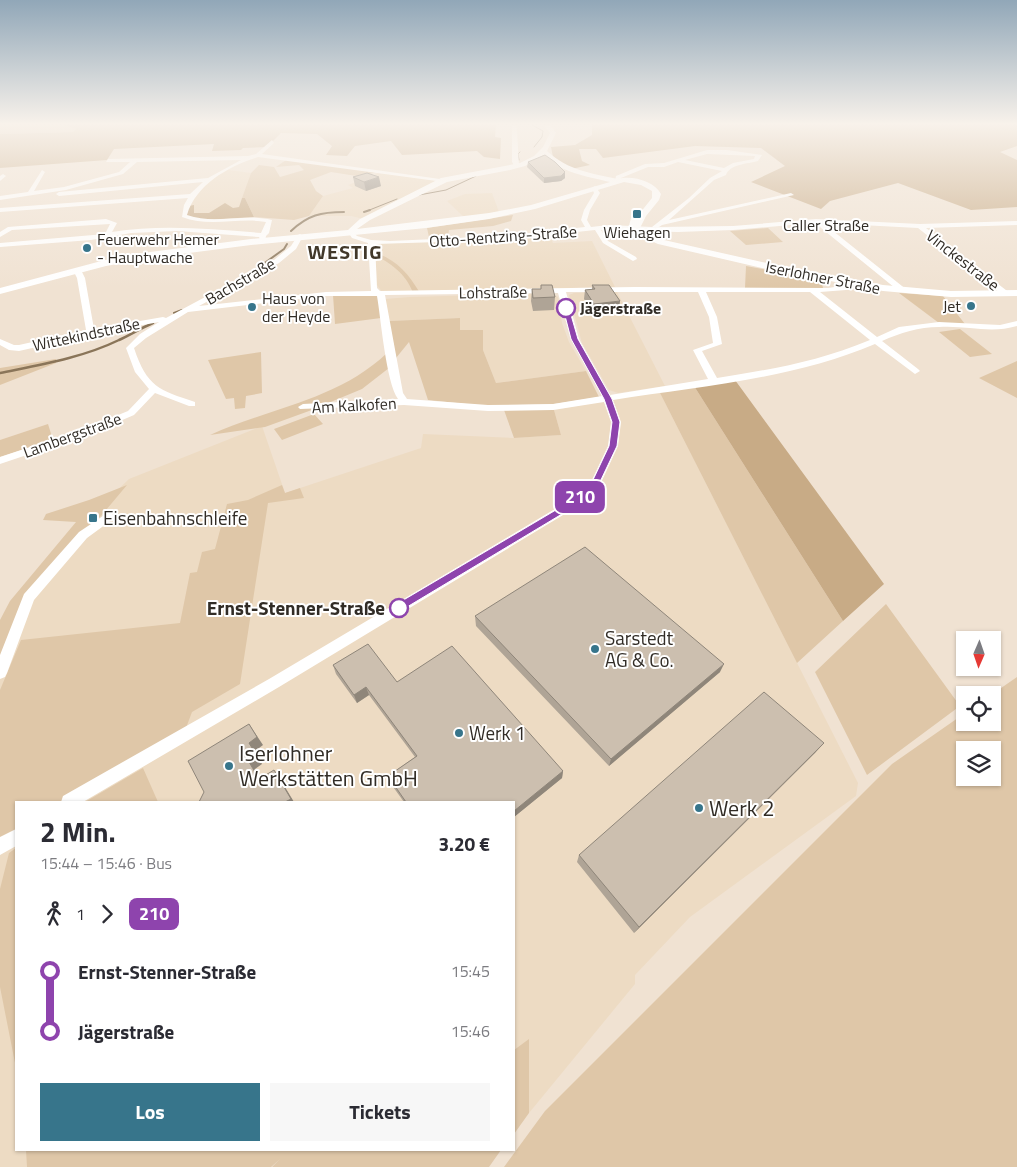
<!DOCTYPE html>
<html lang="de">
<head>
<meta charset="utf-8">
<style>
	body { margin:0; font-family:"Titillium Web",sans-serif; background:#f7f7f7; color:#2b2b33; height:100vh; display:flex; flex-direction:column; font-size:19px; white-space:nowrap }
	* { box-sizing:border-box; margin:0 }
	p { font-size:16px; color:#7c7c81 }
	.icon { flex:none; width:28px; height:28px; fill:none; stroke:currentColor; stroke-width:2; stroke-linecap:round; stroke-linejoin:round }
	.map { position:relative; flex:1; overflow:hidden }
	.side { position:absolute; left:15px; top:801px; width:500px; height:350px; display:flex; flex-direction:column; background:#fff; border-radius:0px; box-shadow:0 1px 4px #0004 }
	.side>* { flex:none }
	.badge { padding:0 10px; border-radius:8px; font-size:18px; line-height:32px }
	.needle { width:32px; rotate:182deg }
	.tools { position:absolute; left:956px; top:631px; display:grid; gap:10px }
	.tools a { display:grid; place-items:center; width:45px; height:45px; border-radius:0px; background:#fff; box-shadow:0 1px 4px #0004; font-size:25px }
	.map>.badge { position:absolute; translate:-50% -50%; box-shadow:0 0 0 2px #fff }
	.legs { display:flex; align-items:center; gap:8px; height:55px; padding:0 25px; font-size:16px }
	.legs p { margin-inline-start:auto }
	.summary { display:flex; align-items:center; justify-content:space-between; height:85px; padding:0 25px }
	h1 { font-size:28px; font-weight:700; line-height:38px }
	.button { display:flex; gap:10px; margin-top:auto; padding:10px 25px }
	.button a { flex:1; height:58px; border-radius:0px; background:#37758b; color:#fff; font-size:20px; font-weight:700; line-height:58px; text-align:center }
	.button a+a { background:#f7f7f7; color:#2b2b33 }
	ul { padding:0 25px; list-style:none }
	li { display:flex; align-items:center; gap:18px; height:60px; font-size:19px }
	li i { display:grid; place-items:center; width:8px; height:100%; margin:0 6px; background:currentColor }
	li i::after { content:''; width:12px; height:12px; margin:-6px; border:4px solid; border-radius:50%; background:#fff }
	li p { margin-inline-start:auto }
	li:first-child i { background:linear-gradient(#0000 50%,currentColor 0) }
	li:last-child i { background:linear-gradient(currentColor 50%,#0000 0) }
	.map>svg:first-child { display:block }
	.built { fill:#eddbc3 }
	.green { fill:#dfc7a8; fill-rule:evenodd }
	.forest { fill:#c8ab86 }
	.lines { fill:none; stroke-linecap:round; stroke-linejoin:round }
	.stream-far2 { stroke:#8a7559; stroke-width:1 }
	.stream-far1 { stroke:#8a7559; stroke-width:2 }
	.stream { stroke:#8a7559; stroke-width:2.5 }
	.street { fill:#fff; fill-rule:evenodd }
	.secondary { fill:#fff; fill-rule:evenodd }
	.wall { fill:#afa496 }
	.shaded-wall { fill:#8f867a }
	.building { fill:#ccbfaf; stroke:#8f867a }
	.line-1 { fill:#8e44ad; stroke:#fff }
	.poi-dot { fill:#37758b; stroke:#fff; stroke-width:2 }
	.stop-1-dot { fill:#fff; stroke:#8e44ad; stroke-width:2.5 }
	.labels { text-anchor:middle; stroke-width:4; stroke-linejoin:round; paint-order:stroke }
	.far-street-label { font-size:16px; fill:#312c26; stroke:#fff }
	.far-poi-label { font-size:16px; fill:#312c26; stroke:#fff; text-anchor:start }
	.far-stop-label { font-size:16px; font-weight:bold; fill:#312c26; stroke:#fff; text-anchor:start }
	.poi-label { font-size:19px; fill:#312c26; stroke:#fff; text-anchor:start }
	.stop-label { font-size:19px; font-weight:bold; fill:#312c26; stroke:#fff; text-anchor:end }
	.far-district-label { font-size:20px; font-weight:bold; letter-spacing:1px; fill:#42382a; stroke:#fff }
	.near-poi-label { font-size:22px; fill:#312c26; stroke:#fff; text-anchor:start }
</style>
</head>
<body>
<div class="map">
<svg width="1017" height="1167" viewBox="0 0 1017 1167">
	<rect width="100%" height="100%" fill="#f0e2d2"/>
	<path class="built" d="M228 170 251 173 239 207 209 213 187 214 188 206 208 181Z
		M381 172 437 180 364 219 351 216H309L323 196 353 188 348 185Z
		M492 193 499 212 465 218 447 201 465 194Z
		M549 235 553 243 592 241 615 287 382 292 377 285 375 244Z
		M617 292 665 386 618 393 609 390 582 343 569 295 574 293Z
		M551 293 558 297 562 323 569 342 586 371 496 383 483 350 482 330H460V318L389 321 385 299 410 297Z
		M659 391 858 783 856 796 690 917 635 975V984L529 1113V1040L514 1050V802H16V1150H289L271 1167H0V637L75 531 129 479 262 426 285 493 421 448 423 434 513 438 561 435 554 410Z"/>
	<path class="green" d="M0 125H64L76 129 73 132 0 134Z
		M286 160 378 171 363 177 331 172 310 180 316 191 323 196 309 216 294 220 254 217 245 198H242L251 173 259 165 274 167 280 177 304 170 299 165 276 167Z
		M513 215 511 221 493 226 449 230 448 236 429 237 427 228Z
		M768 228 783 242 746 245 730 231Z
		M373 252C396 259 408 273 420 293H413C406 273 390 263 373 254Z
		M746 266 821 280 823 288H745Z
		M899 293 943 296 965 324 939 323Z
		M333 295 378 296 381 318 335 324Z
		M460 318V330H483V350L496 383 586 371 599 397 554 404 486 406 428 400 409 342 396 358 389 321Z
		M960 329 992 354 970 357 939 332Z
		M261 352 262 393 246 396 245 408 235 409 234 398 226 399 208 360Z
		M387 353 389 368 362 389 309 411 265 427 210 435C269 408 338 400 387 353Z
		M56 359V363L0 385V368Z
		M1017 361V398L979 378Z
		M694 386 843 621 797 663 659 391Z
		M504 410H554L561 435 514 438Z
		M314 414 323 424 282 440 274 429Z
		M48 424 53 440 0 457V440Z
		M127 485 101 516 78 535 26 598 0 663V620L10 601 76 522 43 520 46 514 89 500Z
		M282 485 285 493 300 488 304 498 268 503 240 684 192 712 186 728 64 802H16V832L0 842V690L21 640 180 623 190 573 197 572 202 552 215 549 227 504 248 500Z
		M886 604 960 706 867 775 815 672Z
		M1017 677V1167H504L545 1111 892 764 965 713V722H992V695H991ZM965 750H992V778H965Z
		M143 768 158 802H85Z
		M16 848V1068L0 987V889L9 853Z
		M529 1039V1113L514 1134V1050Z
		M26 1150H501L489 1167H272L280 1159 271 1167H27Z"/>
	<path class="forest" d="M64 125H496L495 137 501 138 500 159 484 157 477 151 402 155 391 141 355 146 347 156 326 155 332 146 317 134 281 133 267 147 243 148 241 150 212 151 214 144 114 149 107 160 0 168V134L73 132 76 129Z
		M592 125H1017V146L1000 152 1017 160V207L971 210 898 183 830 201 821 209 751 182 785 166 761 148 695 146 603 158 596 149H579L582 161 590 165 571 169 553 157 551 147 575 145 592 135Z
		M242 198H245L254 217 204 220 186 216 188 206 194 205V213H209L225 203 233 208 239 207Z
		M735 380 884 584 843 621 694 386Z"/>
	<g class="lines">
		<path class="stream-far2" d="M532 125 543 131 542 137 534 147
			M519 160 518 154 520 152
			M419 195 446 190 476 176
			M367 211 397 199"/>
		<path class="stream-far1" d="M364 212 370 210
			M291 231C308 215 321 212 344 212
			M255 270 284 249 287 244
			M174 313 182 310"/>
		<path class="stream" d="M0 373C39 365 82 358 119 340 130 335 141 328 153 323"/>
		<path class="street" d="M512 125H516L517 130 519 166 516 168 512 162Z
			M272 140 274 143 262 154 447 180 444 182 258 157C229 166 196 184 187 215 215 225 244 213 272 220L269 233 266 236 265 241H261L259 237 177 231 131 233 91 240 0 247V243L105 234 110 224 12 230 0 237V232L8 227 106 219 117 223 112 232C162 224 211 229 261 233L266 222C238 217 210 228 182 217L184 205 188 198 0 212V208L190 194 203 182 59 196 56 194 59 192 208 178 241 160 137 162 123 174 66 190 0 200V196L28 192 42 170 45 172 34 191 64 187 119 172 130 162H106L108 159 248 156 256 154Z
			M707 150H727L762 155 758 161C747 164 730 164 726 175L714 180 669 220 791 193 794 195 662 225 659 227 733 226 816 219 920 224 1017 221V225L926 228 1011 294 1004 296 918 228 823 223 907 290 900 292 815 223 733 230 678 232 601 230 608 241 636 257 637 259 633 261 603 243 595 230 503 240 375 244 377 288 380 291 635 287 828 288 841 286 850 281 854 283 846 290 820 292 877 337 899 327 939 322 1000 325 1017 321V326C990 334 966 325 939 327 919 327 900 333 882 341L918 369 920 371 915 374 875 344C793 379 701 386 613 400L621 422 618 446 599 487 573 509 279 687 83 802H61L63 796 269 679 565 503 591 482 608 446 611 422 604 402 553 410 488 411 404 405 300 409 298 407 303 404 398 399C386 382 381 319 377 296H326L188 312 146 338 134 348C147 387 159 390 195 402V406H189L155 393 134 415 92 433 0 464V457L84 429 128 411 149 389 135 372 126 348 140 334 159 322 90 335 19 351 9 350 0 345V339L14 345H19L86 330 77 278 73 270 77 268H80L85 278 94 329 163 317 166 318 274 260 291 246 298 235 300 234 303 236 296 249 279 263 199 306 326 292 371 291 368 243 352 238 348 232 351 230 357 236 371 240 390 241 503 236 585 227 581 220 584 210 594 193 592 188 595 186 600 193 590 210 587 220 591 227 609 225 652 227 689 198 710 178 722 171 678 162 664 167H648L621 178V181L618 183 615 181 616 176 645 164 664 163ZM707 154 755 156 754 159 733 163 724 168 685 160ZM566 292H698L709 317 713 343 693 350 708 379 610 395 579 339ZM706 292H810L870 340C817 362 773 369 717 378L702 351 722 344 717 317ZM558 293 571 339 602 396 553 404 488 405 407 399 403 393 385 295Z
			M3 174 6 176 0 181V176Z
			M109 512 115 516 113 519 87 538 34 600 7 673 5 677 0 679V655L24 594 79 532Z
			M16 829V846L0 855V837Z"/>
		<path class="secondary" d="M544 125H550L556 133 547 151C569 171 591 173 618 179 632 175 654 181 661 194L659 200 646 216 640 228 664 240 762 262 883 285 951 291 1017 290V296L951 297 883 291 762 268 658 244 640 236 629 226 631 218H636L652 198V191L641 185 624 182 535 209 489 219 426 228 251 245 150 258 106 266 0 294V288L105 260 150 252 251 239 348 230 360 219 441 178 520 163 534 156 543 147 550 133ZM543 155C562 173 585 176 610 182L531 205 489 213 357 229 370 220 447 182 510 170 525 166Z"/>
	</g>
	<path class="wall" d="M528 162 565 172V178L561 181 544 183 527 167Z
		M353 177 381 186 366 191 355 186Z
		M541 285 555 297 554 310 533 311 531 301 532 289H541Z
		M592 285 619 310 593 313 584 299 585 290 592 289Z
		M475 616 720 672 609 766 476 626Z
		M333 665 397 682 563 771 562 778 514 817V802H404L391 784 388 776 415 757 369 695 357 703 336 674Z
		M824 743 634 933 577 862 579 855Z"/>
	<path class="shaded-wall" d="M565 172V178L561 181 544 183V178Z
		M379 177 381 186 366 191 364 182Z
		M620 301 619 310 593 313 594 304Z
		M724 664 720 672 609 766 611 759Z
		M366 687 369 695 357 703 354 695Z
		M249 724 263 745 255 751 262 764 255 769 265 786 259 779 249 762Z
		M824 743 815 753 634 933 639 927Z
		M274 770 279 777 294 802H285Z
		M563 771 562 778 514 817V811Z"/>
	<path class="building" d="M545 155 555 162 565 172 561 176 544 178 528 162Z
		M367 173 379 177 364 182 353 177Z
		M541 285H552L555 297 533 298 532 289H541Z
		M592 285H609L620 301 594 304 585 290 595 289Z
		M585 547 724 664 611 759 475 616Z
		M368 644 397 682 452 646 563 771 514 811V802H406L388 776 417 756 366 687 354 695 333 665Z
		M764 692 824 743 639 927 579 855Z
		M249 724 257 737 249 743 257 756 249 762 259 779 274 770 291 799 285 802H199L204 792 188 761Z"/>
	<linearGradient id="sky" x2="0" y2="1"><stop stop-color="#91a7b8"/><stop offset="0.43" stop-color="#f8f2eb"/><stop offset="1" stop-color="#f8f2eb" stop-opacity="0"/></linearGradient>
	<rect width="1017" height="288" fill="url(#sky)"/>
	<path class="line-1" d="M566 306 569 308 578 339 612 399 620 422 617 446 599 484 572 508 402 610H395V605L566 504 592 482 609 446 612 422 604 399 571 339 563 308Z"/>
	<g class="poi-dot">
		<rect x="632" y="209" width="10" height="10" rx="2.5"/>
		<circle cx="87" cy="248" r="5"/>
		<circle cx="971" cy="306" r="5"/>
		<circle cx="252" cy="307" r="5"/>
		<rect x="88" y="513" width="10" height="10" rx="2.5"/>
		<circle cx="595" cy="649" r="5"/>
		<circle cx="459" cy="733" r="5"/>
		<circle cx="229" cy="766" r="5"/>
		<circle cx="699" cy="808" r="5"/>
	</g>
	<g class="stop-1-dot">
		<circle cx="566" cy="308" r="9"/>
		<circle cx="399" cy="608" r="9"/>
	</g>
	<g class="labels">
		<g class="far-street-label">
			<text x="826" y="231">Caller Straße</text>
			<text transform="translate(503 236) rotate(-4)" y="6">Otto-Rentzing-Straße</text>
			<text transform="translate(963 260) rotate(38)" y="6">Vinckestraße</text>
			<text transform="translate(823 277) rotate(11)" y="6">Iserlohner Straße</text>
			<text transform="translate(240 281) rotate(-30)" y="6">Bachstraße</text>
			<text transform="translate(493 292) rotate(-1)" y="6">Lohstraße</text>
			<text transform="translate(86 334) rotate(-12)" y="6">Wittekindstraße</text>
			<text transform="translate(354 405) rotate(-3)" y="6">Am Kalkofen</text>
			<text transform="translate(72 435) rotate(-20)" y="6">Lambergstraße</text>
		</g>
		<g class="far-poi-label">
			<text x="637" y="238" text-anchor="middle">Wiehagen</text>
			<text x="97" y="245">Feuerwehr Hemer<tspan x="97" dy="18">- Hauptwache</tspan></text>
			<text x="262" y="304">Haus von<tspan x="262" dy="18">der Heyde</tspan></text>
			<text x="961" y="312" text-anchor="end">Jet</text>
		</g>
		<g class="far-stop-label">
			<text x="580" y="314">Jägerstraße</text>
		</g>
		<g class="poi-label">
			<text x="103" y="525">Eisenbahnschleife</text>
			<text x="605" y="645">Sarstedt<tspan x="605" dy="22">AG &amp; Co.</tspan></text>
			<text x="469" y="740">Werk 1</text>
		</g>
		<g class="stop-label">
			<text x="385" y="615">Ernst-Stenner-Straße</text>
		</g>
		<g class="far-district-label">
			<text x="345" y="259">WESTIG</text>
		</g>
		<g class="near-poi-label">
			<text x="239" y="761">Iserlohner<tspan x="239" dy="25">Werkstätten GmbH</tspan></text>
			<text x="709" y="816">Werk 2</text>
		</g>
	</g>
</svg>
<div class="tools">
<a><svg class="needle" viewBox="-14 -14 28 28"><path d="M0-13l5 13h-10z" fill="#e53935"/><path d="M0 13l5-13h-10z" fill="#7c7c81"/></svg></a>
<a><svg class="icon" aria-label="locate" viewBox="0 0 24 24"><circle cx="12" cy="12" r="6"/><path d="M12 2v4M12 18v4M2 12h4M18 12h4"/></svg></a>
<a><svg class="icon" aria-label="layers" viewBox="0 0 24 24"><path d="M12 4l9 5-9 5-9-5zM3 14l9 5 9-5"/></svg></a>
</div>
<b class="badge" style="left:580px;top:497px;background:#8e44ad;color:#fff">210</b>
<section class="side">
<div class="summary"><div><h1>2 Min.</h1><p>15:44 – 15:46 · Bus</p></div><b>3.20 €</b></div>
<div class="legs"><svg class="icon" aria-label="walk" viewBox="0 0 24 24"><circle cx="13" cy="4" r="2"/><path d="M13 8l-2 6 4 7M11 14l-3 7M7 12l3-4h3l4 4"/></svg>1<svg class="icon" aria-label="forward" viewBox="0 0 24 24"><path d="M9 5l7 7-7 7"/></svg><b class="badge" style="background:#8e44ad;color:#fff">210</b></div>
<ul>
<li><i style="color:#8e44ad"></i><b>Ernst-Stenner-Straße</b><p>15:45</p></li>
<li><i style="color:#8e44ad"></i><b>Jägerstraße</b><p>15:46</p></li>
</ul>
<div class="button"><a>Los</a><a>Tickets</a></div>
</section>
</div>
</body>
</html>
